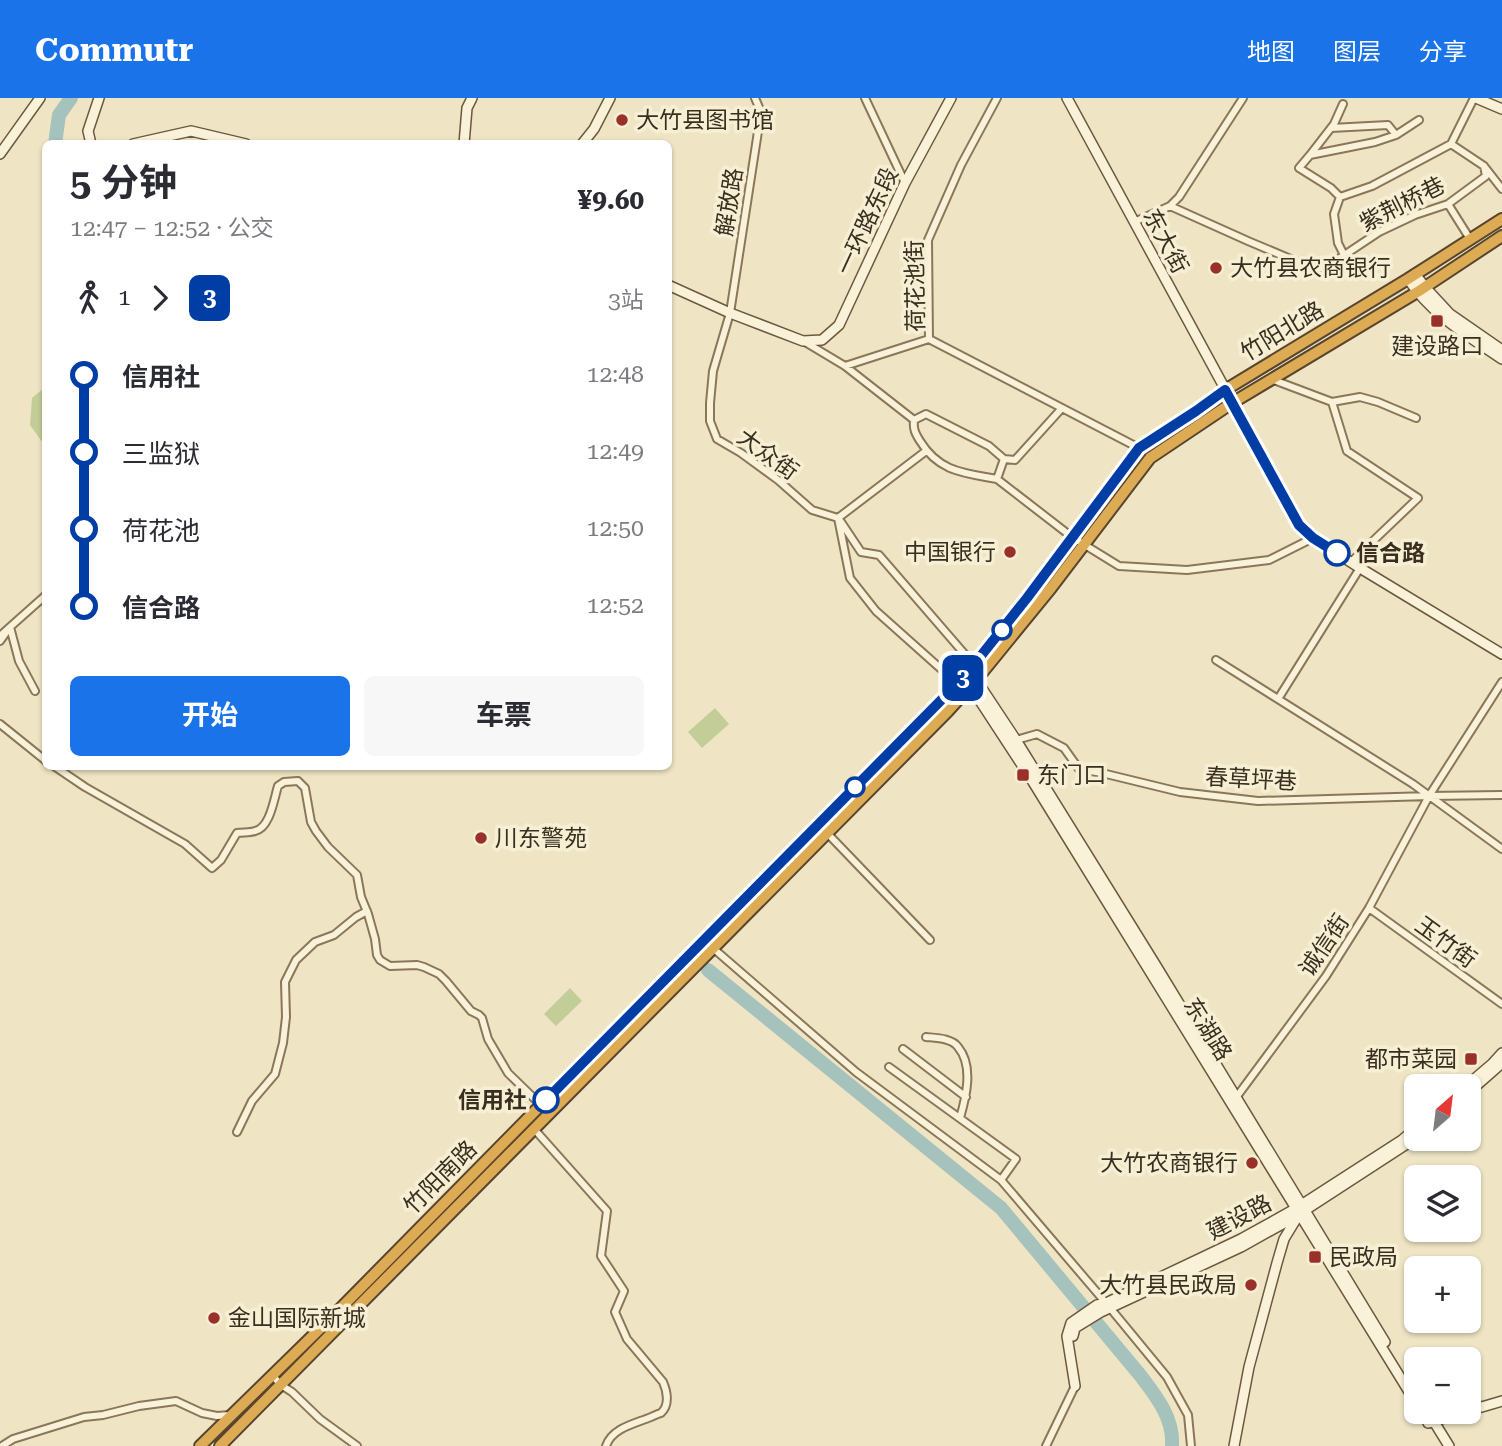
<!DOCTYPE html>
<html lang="zh">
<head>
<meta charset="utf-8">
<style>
	body { margin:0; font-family:"Roboto Serif","Noto Sans SC",serif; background:#f7f7f7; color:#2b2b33; height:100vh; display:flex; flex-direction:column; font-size:26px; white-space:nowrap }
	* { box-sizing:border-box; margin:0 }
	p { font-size:23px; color:#7c7c81 }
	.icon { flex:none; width:38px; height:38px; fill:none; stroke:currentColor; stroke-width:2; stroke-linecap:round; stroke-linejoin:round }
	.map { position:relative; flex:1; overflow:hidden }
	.details { position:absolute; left:42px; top:42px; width:630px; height:630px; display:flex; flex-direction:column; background:#fff; border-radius:10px; box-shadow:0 2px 5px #0004 }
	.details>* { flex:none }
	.badge { padding:0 14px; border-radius:10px; font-size:24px; line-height:46px }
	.needle { width:46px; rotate:28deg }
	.buttons { position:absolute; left:1404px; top:976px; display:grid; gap:14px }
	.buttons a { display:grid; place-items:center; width:77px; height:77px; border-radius:10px; background:#fff; box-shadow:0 2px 5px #0004; font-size:35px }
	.map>.badge { position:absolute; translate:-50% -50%; box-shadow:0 0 0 4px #fff }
	.legs { display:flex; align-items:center; gap:10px; height:77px; padding:0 28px; font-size:23px }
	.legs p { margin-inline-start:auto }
	.headline { display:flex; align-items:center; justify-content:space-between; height:119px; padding:0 28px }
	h1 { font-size:38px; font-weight:700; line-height:52px }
	.primary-button { display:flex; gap:14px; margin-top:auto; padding:14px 28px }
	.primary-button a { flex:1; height:80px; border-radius:10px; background:#1a73e8; color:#fff; font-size:28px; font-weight:700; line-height:80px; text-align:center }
	.primary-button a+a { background:#f7f7f7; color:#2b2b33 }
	ul { padding:0 28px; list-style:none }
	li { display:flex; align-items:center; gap:24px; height:77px; font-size:26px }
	li i { display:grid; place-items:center; width:10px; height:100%; margin:0 9px; background:currentColor }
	li i::after { content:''; width:18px; height:18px; margin:-9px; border:5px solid; border-radius:50%; background:#fff }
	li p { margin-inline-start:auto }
	li:first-child i { background:linear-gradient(#0000 50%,currentColor 0) }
	li:last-child i { background:linear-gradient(currentColor 50%,#0000 0) }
	header { display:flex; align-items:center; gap:42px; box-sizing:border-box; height:98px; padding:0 35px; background:#1a73e8; color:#fff }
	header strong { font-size:33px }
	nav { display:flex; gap:38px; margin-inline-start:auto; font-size:24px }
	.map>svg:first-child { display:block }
	.green { fill:#c3cd98 }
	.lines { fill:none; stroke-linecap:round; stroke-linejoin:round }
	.river { stroke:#a6c2bc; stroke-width:14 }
	.street-casing { stroke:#8a775a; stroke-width:10 }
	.secondary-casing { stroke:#6c583e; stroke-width:12 }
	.highway-casing { stroke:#58452f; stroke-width:14 }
	.street { stroke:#f9f2d8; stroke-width:6 }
	.secondary { stroke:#f9f2d8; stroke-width:9 }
	.highway { stroke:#deab55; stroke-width:10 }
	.line-1-casing { stroke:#fff; stroke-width:16 }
	.line-1 { stroke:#003da5; stroke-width:10 }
	.poi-dot { fill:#9a302a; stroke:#f6efd4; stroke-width:2.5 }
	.stop-1-dot { fill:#fff; stroke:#003da5; stroke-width:3.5 }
	.labels { text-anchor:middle; stroke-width:7; stroke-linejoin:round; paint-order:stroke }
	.poi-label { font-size:23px; fill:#3a2e1f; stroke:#f6efd4; text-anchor:start }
	.street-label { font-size:23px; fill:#3a2e1f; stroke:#f6efd4 }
	.stop-label { font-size:23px; font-weight:bold; fill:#3a2e1f; stroke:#f6efd4; text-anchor:start }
</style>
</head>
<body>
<header>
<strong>Commutr</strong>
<nav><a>地图</a><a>图层</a><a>分享</a></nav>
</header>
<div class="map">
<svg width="1502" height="1348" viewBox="0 0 1502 1348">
	<rect width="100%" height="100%" fill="#efe5c5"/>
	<path class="green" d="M45 289V348L30 327 32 300Z
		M715 610 729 626 702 650 688 634Z
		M570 890 582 903 556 928 544 916Z"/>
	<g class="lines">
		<path class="river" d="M55 46 59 17 71 0
			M708 872 1001 1110 1140 1277C1156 1298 1174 1320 1172 1348"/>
		<defs>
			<path id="street" d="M755 0 761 14 730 215 713 273 710 305V323L717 341 741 355 778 382 812 412 838 420
				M865 0 905 85
				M1419 22 1396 37 1375 44 1310 57 1299 70 1331 90 1340 99 1372 88 1451 46 1474 0
				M1331 30 1388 27 1396 37
				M1451 46 1484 68 1502 91
				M1310 57 1334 26 1343 6
				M1340 99 1334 116 1338 145 1344 157
				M1448 106 1470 141
				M1170 108 1248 143 1312 170H1325L1379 134 1415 117 1448 106 1486 78 1484 68
				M1134 124 1170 108 1179 99 1243 0
				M929 241 928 142 961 67 997 0
				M929 241 1139 350
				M805 244 845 268 914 322
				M845 268 929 241
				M1271 281 1332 304 1347 353 1418 400 1351 464
				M1332 304 1360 299 1378 304 1416 320
				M914 322 926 316 989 348 1004 361 997 381 1072 439 1119 468 1187 472 1269 462 1313 440
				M914 322C913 331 915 335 920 343 939 374 964 375 997 381
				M1004 361 1015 362 1062 310
				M838 420 850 480 876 513 950 579H963
				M838 420 926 353
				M841 424 861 454 879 457 968 560 970 572
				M0 538 10 529 19 563 35 593
				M0 543 10 529 46 497
				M1216 562 1413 686 1502 751
				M1278 601 1360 470
				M0 626 46 663
				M1016 642 1037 636 1064 650 1079 671 1102 675 1180 694 1258 703 1429 698 1502 697
				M54 668 85 689 185 746 212 770 221 762 237 735C243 734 250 735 255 733 270 730 274 701 278 688L284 684 298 683 305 690 311 724 316 733 328 749 357 777 361 799 368 816 375 841 377 857 380 862 390 868 417 867 424 869 439 876 446 883 471 913 479 917 482 920 488 941 508 975 543 1009
				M828 736 930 842
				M1369 810 1502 906
				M714 851 856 974 1001 1082 1106 1205 1167 1279 1188 1317 1191 1348
				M926 939C936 940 952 940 958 949 974 968 966 999 960 1020
				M903 951 966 999
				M889 969 1016 1061 1001 1082
				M1235 1001 1326 878 1369 810 1429 698 1502 584
				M535 1032 607 1113 601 1158 624 1193 615 1214 627 1241 663 1284C667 1293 670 1307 661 1315 660 1315 651 1319 651 1319 634 1326 612 1330 606 1348
				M237 1034 252 1003 275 976 283 945 286 919 285 884 296 862 315 844 334 837 356 819 367 813
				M272 1277 281 1287 292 1294 320 1321 357 1348
				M2 1348 13 1341 84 1319 103 1317 139 1308 176 1303 202 1315 217 1318 230 1317
				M1046 1348 1075 1288"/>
			<path id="secondary" d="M1067 0 1299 427 1313 440 1360 470 1502 556
				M1476 0 1502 11
				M91 46 88 33 99 0
				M133 46 191 33 246 46
				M464 46 467 10 472 0
				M582 46 594 31 610 0
				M0 56 40 0
				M1415 176 1425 189 1450 216 1502 252
				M1408 181C1432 217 1467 237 1502 261
				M668 187 730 215 803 243 822 242 839 227 905 85 951 0
				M973 577 1016 642 1155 866 1385 1244
				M967 583 1033 684 1416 1305
				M1465 989 1492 966 1502 955
				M1468 995 1502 965
				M1073 1238 1075 1230 1101 1214 1241 1149 1293 1120 1416 1040
				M1075 1288 1067 1238 1071 1225 1097 1207 1106 1205 1241 1141 1295 1111 1402 1042 1416 1030
				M1468 1313 1502 1303
				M1428 1314 1449 1348
				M1428 1325 1463 1314
				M1234 1348 1249 1269 1277 1165 1284 1141 1298 1118"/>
			<path id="highway" d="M200 1348 336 1215 813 731 938 606 970 572 1027 500 1139 350 1196 313 1225 292 1408 181 1502 121
				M220 1348 948 613 976 582 1051 490 1150 360 1232 305 1419 193 1502 138"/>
		</defs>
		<use href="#street" class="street-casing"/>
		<use href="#secondary" class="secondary-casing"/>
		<use href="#highway" class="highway-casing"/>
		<use href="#street" class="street"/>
		<use href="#secondary" class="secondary"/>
		<use href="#highway" class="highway"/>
	</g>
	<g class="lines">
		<defs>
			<path id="line-1" d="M546 1002 964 579 1027 500 1139 350 1196 313 1225 292 1299 427 1313 440 1337 455"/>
		</defs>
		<use href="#line-1" class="line-1-casing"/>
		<use href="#line-1" class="line-1"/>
	</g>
	<g class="poi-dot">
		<circle cx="622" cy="22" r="7"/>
		<circle cx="1216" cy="170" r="7"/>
		<rect x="1430" y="216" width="14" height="14" rx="3.5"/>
		<circle cx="1010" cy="454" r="7"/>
		<rect x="1016" y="670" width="14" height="14" rx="3.5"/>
		<circle cx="481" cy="740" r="7"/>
		<rect x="1464" y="954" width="14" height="14" rx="3.5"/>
		<circle cx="1252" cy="1065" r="7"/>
		<rect x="1308" y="1152" width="14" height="14" rx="3.5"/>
		<circle cx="1251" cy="1187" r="7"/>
		<circle cx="214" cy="1220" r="7"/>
	</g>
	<g class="stop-1-dot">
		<circle cx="1337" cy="455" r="12"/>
		<circle cx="1002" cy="532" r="9"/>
		<circle cx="855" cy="689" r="9"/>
		<circle cx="546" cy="1002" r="12"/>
	</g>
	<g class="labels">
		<g class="poi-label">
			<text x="636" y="30">大竹县图书馆</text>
			<text x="1230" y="178">大竹县农商银行</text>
			<text x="1437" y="256" text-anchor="middle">建设路口</text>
			<text x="996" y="462" text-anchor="end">中国银行</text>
			<text x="1037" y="685">东门口</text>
			<text x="495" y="748">川东警苑</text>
			<text x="1457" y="969" text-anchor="end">都市菜园</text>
			<text x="1238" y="1073" text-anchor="end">大竹农商银行</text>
			<text x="1329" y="1167">民政局</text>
			<text x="1237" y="1195" text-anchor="end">大竹县民政局</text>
			<text x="228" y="1228">金山国际新城</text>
		</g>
		<g class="street-label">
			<text transform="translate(729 104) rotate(-81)" y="8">解放路</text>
			<text transform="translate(1402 106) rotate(-27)" y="8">紫荆桥巷</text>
			<text transform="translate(867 123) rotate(-65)" y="8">一环路东段</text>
			<text transform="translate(1166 143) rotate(62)" y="8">东大街</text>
			<text transform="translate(915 188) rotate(-91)" y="8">荷花池街</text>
			<text transform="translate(1282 233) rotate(-31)" y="8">竹阳北路</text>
			<text transform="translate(768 356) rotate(36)" y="8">大众街</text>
			<text transform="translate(1251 681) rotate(3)" y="8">春草坪巷</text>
			<text transform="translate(1446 844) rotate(36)" y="8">玉竹街</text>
			<text transform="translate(1324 847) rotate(-56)" y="8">诚信街</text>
			<text transform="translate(1208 931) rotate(58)" y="8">东湖路</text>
			<text transform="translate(440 1079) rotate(-45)" y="8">竹阳南路</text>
			<text transform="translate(1239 1119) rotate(-28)" y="8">建设路</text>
		</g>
		<g class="stop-label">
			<text x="1356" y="463">信合路</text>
			<text x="527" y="1010" text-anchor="end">信用社</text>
		</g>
	</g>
</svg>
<div class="buttons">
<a><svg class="needle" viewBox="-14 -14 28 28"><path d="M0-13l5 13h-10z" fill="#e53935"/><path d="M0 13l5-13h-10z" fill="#7c7c81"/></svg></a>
<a><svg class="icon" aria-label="layers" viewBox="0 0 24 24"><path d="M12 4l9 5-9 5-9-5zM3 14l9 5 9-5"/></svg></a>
<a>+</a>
<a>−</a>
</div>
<b class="badge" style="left:963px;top:580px;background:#003da5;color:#fff">3</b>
<section class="details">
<div class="headline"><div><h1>5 分钟</h1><p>12:47 – 12:52 · 公交</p></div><b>¥9.60</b></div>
<div class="legs"><svg class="icon" aria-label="walk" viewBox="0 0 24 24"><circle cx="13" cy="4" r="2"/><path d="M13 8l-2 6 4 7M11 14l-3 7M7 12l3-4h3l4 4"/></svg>1<svg class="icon" aria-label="forward" viewBox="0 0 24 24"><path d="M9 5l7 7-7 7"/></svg><b class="badge" style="background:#003da5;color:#fff">3</b><p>3站</p></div>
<ul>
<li><i style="color:#003da5"></i><b>信用社</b><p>12:48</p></li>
<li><i style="color:#003da5"></i><span>三监狱</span><p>12:49</p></li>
<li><i style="color:#003da5"></i><span>荷花池</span><p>12:50</p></li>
<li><i style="color:#003da5"></i><b>信合路</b><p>12:52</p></li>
</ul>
<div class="primary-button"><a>开始</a><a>车票</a></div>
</section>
</div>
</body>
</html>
